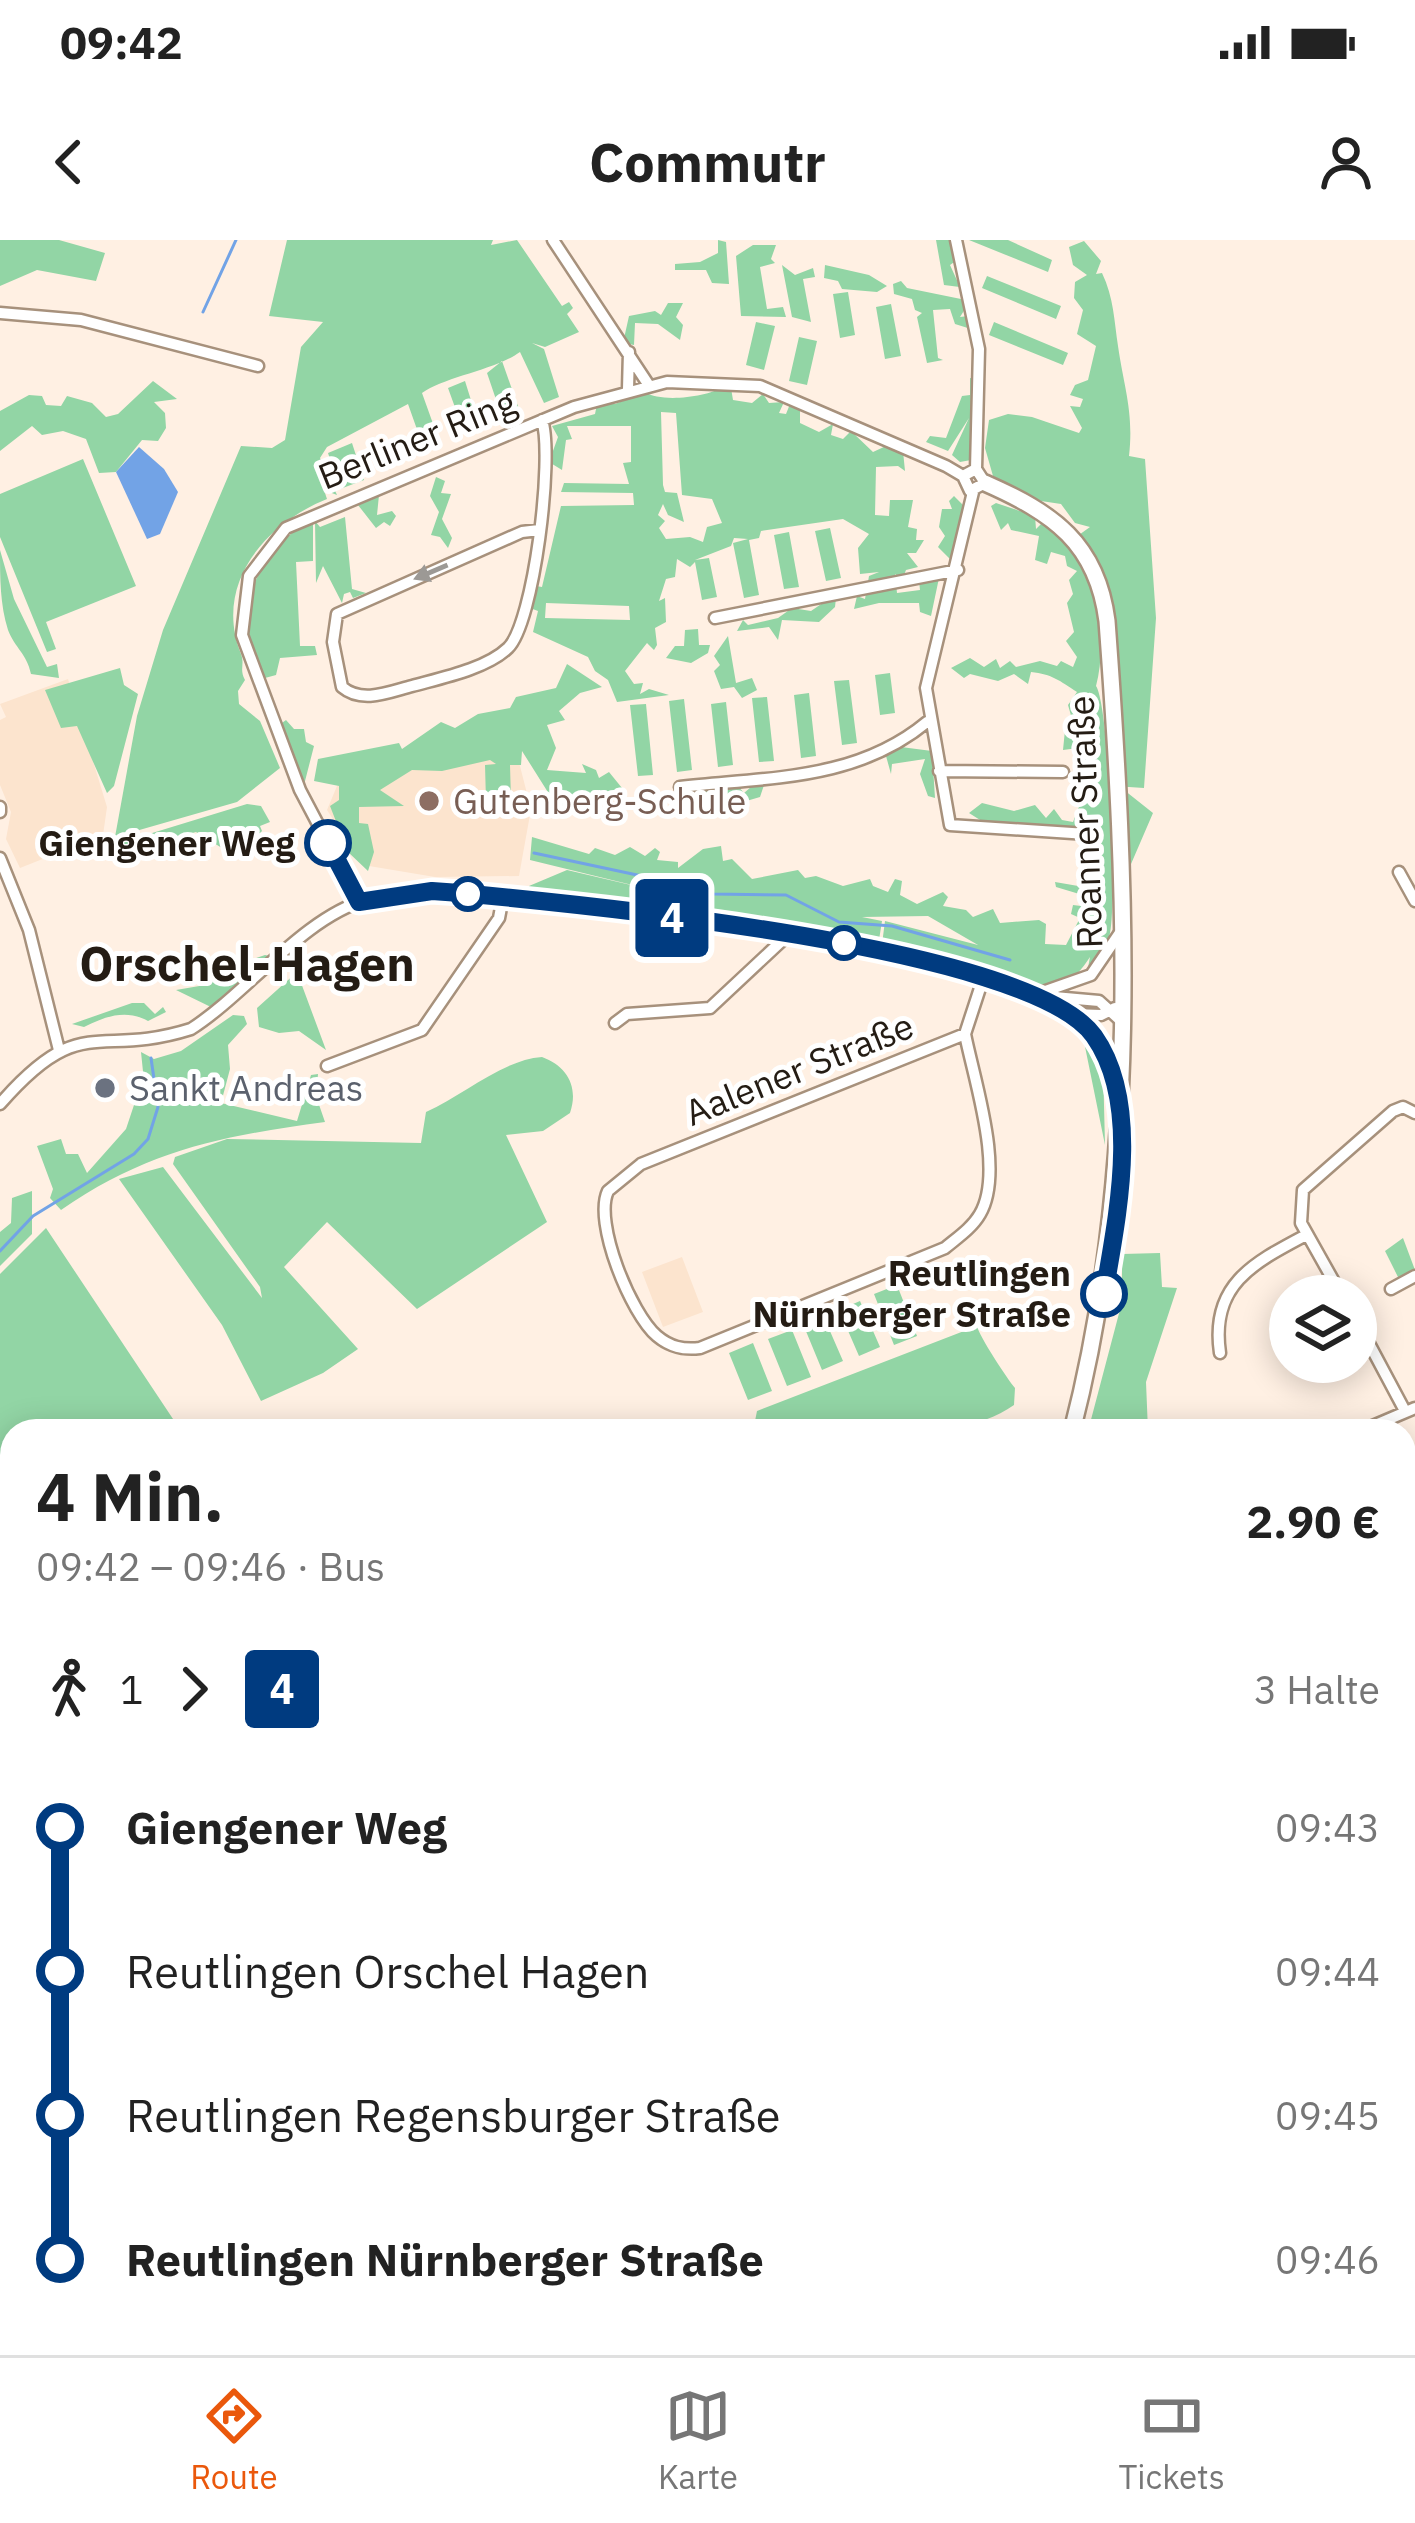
<!DOCTYPE html>
<html lang="de">
<head>
<meta charset="utf-8">
<style>
	body { margin:0; font-family:"IBM Plex Sans",sans-serif; background:#f6f6f6; color:#222; height:100vh; display:flex; flex-direction:column; font-size:45px; white-space:nowrap }
	* { box-sizing:border-box; margin:0 }
	p { font-size:39px; color:#767676 }
	.icon { flex:none; width:66px; height:66px; fill:none; stroke:currentColor; stroke-width:2; stroke-linecap:round; stroke-linejoin:round }
	.map { position:relative; flex:1; overflow:hidden }
	.panel { position:absolute; left:0px; top:1179px; width:1416px; height:936px; display:flex; flex-direction:column; background:#fff; border-radius:36px 36px 0 0; box-shadow:0 6px 30px #0003 }
	.panel>* { flex:none }
	.badge { padding:0 24px; border-radius:9px; font-size:42px; line-height:78px }
	.tools { position:absolute; left:1269px; top:1035px; display:grid; gap:24px }
	.tools a { display:grid; place-items:center; width:108px; height:108px; border-radius:50%; background:#fff; box-shadow:0 6px 30px #0003; font-size:60px }
	.map>.badge { position:absolute; translate:-50% -50%; box-shadow:0 0 0 6px #fff }
	.legs { display:flex; align-items:center; gap:18px; height:132px; padding:0 36px; font-size:39px }
	.legs p { margin-inline-start:auto }
	.summary { display:flex; align-items:center; justify-content:space-between; height:204px; padding:0 36px }
	h1 { font-size:66px; font-weight:700; line-height:90px }
	ul { padding:0 36px; list-style:none }
	li { display:flex; align-items:center; gap:42px; height:144px; font-size:45px }
	li i { display:grid; place-items:center; width:18px; height:100%; margin:0 15px; background:currentColor }
	li i::after { content:''; width:30px; height:30px; margin:-15px; border:9px solid; border-radius:50%; background:#fff }
	li p { margin-inline-start:auto }
	li:first-child i { background:linear-gradient(#0000 50%,currentColor 0) }
	li:last-child i { background:linear-gradient(currentColor 50%,#0000 0) }
	.status { display:flex; justify-content:space-between; align-items:center; height:84px; padding:0 60px; background:#fff; direction:ltr }
	.status svg { height:33px; fill:currentColor }
	header { display:flex; justify-content:space-between; align-items:center; height:156px; padding:0 36px; background:#fff; font-size:54px; font-weight:700 }
	.tabs { display:flex; justify-content:space-around; align-items:center; height:168px; border-top:3px solid #e0e0e0; background:#fff; font-size:33px; color:#767676 }
	.tabs a { display:grid; justify-items:center; gap:6px }
	.tabs .on { color:#ea580c }
	.map>svg:first-child { display:block }
	.built { fill:#fce4ce }
	.green { fill:#92d5a5; fill-rule:evenodd }
	.water { fill:#72a3e6 }
	.lines { fill:none; stroke-linecap:round; stroke-linejoin:round }
	.stream { stroke:#72a3e6; stroke-width:3 }
	.street-casing { stroke:#a7917c; stroke-width:15 }
	.secondary-casing { stroke:#a7917c; stroke-width:20 }
	.street { stroke:#fff; stroke-width:10 }
	.secondary { stroke:#fff; stroke-width:15 }
	.rail { stroke:#70665c; stroke-width:3 }
	.secondary-bridge-casing { stroke:#a7917c; stroke-width:20; stroke-linecap:butt }
	.secondary-bridge { stroke:#fff; stroke-width:15 }
	.oneway { fill:#9c9995 }
	.line-1-casing { stroke:#fff; stroke-width:27 }
	.line-1 { stroke:#003b80; stroke-width:18 }
	.education-dot { fill:#8d6e63; stroke:#fff; stroke-width:4.5 }
	.stop-1-dot { fill:#fff; stroke:#003b80; stroke-width:6 }
	.worship-dot { fill:#6b7280; stroke:#fff; stroke-width:4.5 }
	.labels { text-anchor:middle; stroke-width:10; stroke-linejoin:round; paint-order:stroke }
	.street-label { font-size:36px; fill:#241c14; stroke:#fff }
	.education-label { font-size:36px; fill:#785e54; stroke:#fff; text-anchor:start }
	.stop-label { font-size:36px; font-weight:bold; fill:#241c14; stroke:#fff; text-anchor:end }
	.worship-label { font-size:36px; fill:#5b616d; stroke:#fff; text-anchor:start }
	.district-label { font-size:48px; font-weight:bold; fill:#241c14; stroke:#fff }
</style>
</head>
<body>
<div class="status"><b>09:42</b><svg viewBox="0 0 49 12"><path d="M0 12V9h3v3zM5 12V6h3v6zM10 12V3h3v9zM15 12V0h3v12zM26 1h20v11H26zM47 4h2v5h-2z"/></svg></div>
<header><svg class="icon" aria-label="back" viewBox="0 0 24 24"><path d="M15 5l-7 7 7 7"/></svg>Commutr<svg class="icon" aria-label="person" viewBox="0 0 24 24"><circle cx="12" cy="8" r="4"/><path d="M4 21q1-7 8-7t8 7"/></svg></header>
<div class="map">
<svg width="1415" height="2115" viewBox="0 0 1415 2115">
	<rect width="100%" height="100%" fill="#fff0e3"/>
	<path class="built" d="M68 439 107 567 103 595 20 628 6 599 11 572 0 545V480L6 477 0 464Z
		M512 495 531 569 519 636 435 637 363 625 327 570 337 546Z
		M682 1017 703 1072 663 1087 642 1032Z
		M1404 1580 1415 1600V1977L1404 1991Z
		M400 2103H558L553 2106 558 2115H401Z"/>
	<path class="green" d="M0 0H59L105 13 96 41 37 30 0 46Z
		M287 0H493L491 5 517 0 562 66 569 62 573 68 567 74 579 92 545 107 532 103 544 109 559 157 544 163 520 112C495 130 444 137 422 153L441 206 425 212 408 164 327 207 320 218 337 255 324 250 327 259C265 284 213 344 241 414 245 425 239 429 245 440L238 451 239 464 260 481 280 528 237 562 115 597 137 476 163 390 241 206 272 208 285 200 301 107 323 82 269 76Z
		M718 0 726 2 729 44 712 43 706 30H675V24L700 22 718 13Z
		M936 0H950L960 18 950 25 960 47 944 45Z
		M969 0H1008L1052 20 1048 32Z
		M1084 1 1101 21 1096 34 1102 33C1114 58 1114 81 1118 106 1124 148 1134 172 1129 216L1145 219 1156 378 1144 548 1114 546 1100 342 1076 297 1090 287 1075 283 1061 264 1041 261 993 236 985 208 989 180 1008 174 1032 177 1079 193 1082 188 1070 166 1080 167 1083 159 1070 155 1075 145 1088 140 1096 106 1077 94 1083 70 1074 58 1075 42 1087 35 1073 25 1069 7Z
		M753 5H776L771 19 775 23 760 27 767 69 783 67 786 77 741 76 736 16Z
		M782 25 795 35 813 28 815 37 803 39 811 82 792 77Z
		M825 25 869 35 887 46 877 52 842 49 838 41 824 38Z
		M987 36 1061 66 1056 79 982 48Z
		M901 41 907 48 961 59 965 69 960 77 968 76 971 89 955 84 950 69 933 70 938 118 943 120 927 123 917 77 922 73 915 70 912 59 894 54 893 44Z
		M848 52 855 95 840 98 833 54Z
		M668 63H683L676 77 683 85 680 100 658 84 635 83 634 105 623 103 629 76 655 71 661 75Z
		M891 64 901 116 885 119 876 67Z
		M756 82 775 86 764 130 746 125Z
		M994 82 1068 113 1063 125 989 95Z
		M799 97 817 101 807 145 789 141Z
		M502 121 520 172 503 180 487 133Z
		M970 138 976 139V166L970 167 976 169 971 220 960 222 952 215 969 178 948 211 926 202 930 196 946 198 962 156 970 155Z
		M153 141 177 159 154 162 165 173 166 188 158 201 142 200 116 232 99 233 86 199 63 191 42 195 32 186 0 211V171L29 155 42 156 46 165 61 166 67 156 92 163 106 177 118 174Z
		M465 141 480 189 465 195 448 148Z
		M723 147 731 148 733 160 752 163 763 154 769 163 784 162 779 173 786 174 790 164 800 166V183L819 192 833 184 831 195 843 199 851 191 873 212 886 206 903 211 905 231 898 226 876 227 875 275 889 276 890 260H913L908 287 917 289 916 300H924L916 313H907L918 327 906 330 902 340 895 334 897 353 920 350 919 341 939 338 931 376 920 372 919 363H879L854 369 857 356 865 359 869 336 879 332 860 334 858 308 869 294 843 279 761 291 759 298 749 300 759 355 744 358 733 303 748 299 734 298 731 306 695 320 709 318 717 357 702 360 695 322 690 327 677 319 675 337 666 339 659 361 665 358 666 382 655 388 657 405 654 410 647 403 625 431 634 444 643 443 640 454 649 449 669 455 617 462 608 440 595 431 588 417 533 392 538 371 530 368 536 346 542 347 561 266 634 265 633 253 561 252 564 243 629 244 623 223 631 222V186H567L572 199 566 200 562 230 549 222 558 197 552 186 595 174 597 164H615L645 152C661 163 707 157 723 147ZM661 172 676 173 682 255 712 259 722 283 707 287 703 302 690 297 666 299 659 288 665 281 658 275 663 264 668 275 684 282 677 253 665 252 663 245ZM546 363 629 366 630 380 545 378Z
		M352 203 364 240 340 249 328 213Z
		M83 219 136 346 46 382 56 409 47 412 0 297V254Z
		M436 237 445 241 441 253 451 254 442 279 452 298 448 308 440 297 431 295 439 272 430 256Z
		M379 255 377 275 392 271 396 276 390 286 384 282 376 288 358 265Z
		M954 256 964 266 951 320 938 307 945 296 939 287 942 269H952L949 261Z
		M996 263 1035 276 1036 289 1041 284 1063 293 1061 300 1066 299C1095 335 1109 396 1096 446 1109 465 1117 660 1110 693 1107 709 1097 720 1087 733L1090 717C1082 729 1073 741 1056 746 1017 756 923 715 882 704L885 681 978 705 928 676 862 677 882 681 879 700 842 691 840 696 528 657 529 646 567 630 665 653 530 620 532 597 589 614 595 608 615 615 630 607 645 616 655 608 660 612 657 620 678 622V628L703 609 721 606 723 621 732 619 752 639 798 630 805 638 816 636 843 646 870 639 873 646 888 652 895 639 902 641 900 655 917 664 943 652 948 657 943 666 966 670 973 677 993 669 1000 683 1039 680 1046 684 1045 704 1066 705 1080 678 1071 674 1073 665 1081 666 1086 656 1056 647 1055 642 1084 647 1085 617 1093 608 1087 601 1090 590 988 585 969 573 982 563 1014 571 1035 565 1046 578 1054 569 1062 580 1073 582 1080 564 1078 508 1063 510 1065 490 1074 486 1068 465 1077 452C1060 441 1052 434 1031 432L1028 444 1014 434 998 441 970 434 964 438 951 428 970 418 984 427 996 419 1000 428 1010 421 1016 427 1040 421 1057 426 1061 421 1073 427 1077 417 1066 401 1074 392 1067 363 1073 354 1069 340 1077 331 1067 326 1065 316 1051 312 1047 324 1035 320 1039 296 1011 290 1008 283 1001 290 991 266Z
		M345 277 352 349 366 353 353 358 350 352 344 354 342 363 323 326 316 343 315 281 320 287Z
		M313 280V321L296 322 300 406H315L317 415 280 418 276 435 265 438C221 387 259 305 313 280Z
		M830 288 841 338 826 341 815 291Z
		M789 292 799 347 784 349 774 295Z
		M0 310 14 359 47 427 57 424 59 438 31 434C27 414 15 408 8 390 0 365 0 338 0 310Z
		M830 358H836L835 367 819 382 782 380 778 400 769 387 737 391 743 380 748 385 778 378 792 368 811 371Z
		M698 389 699 405H710L708 413 691 423 666 418 675 406H684L685 390Z
		M728 396 736 443 752 438 757 450 742 458 734 447 721 449 714 431 720 425 714 416Z
		M567 424 602 447 580 453 559 471 565 480 547 485 556 508 547 530 586 533 582 524 596 530 599 538 609 532 622 548 564 567 556 565 522 511 521 525H510L511 560 486 561 485 525 496 524 490 520 442 531 412 530 380 550 404 566 359 567V583L368 584 374 612 368 631 348 612 330 566 339 560V546L314 541 318 519 399 503 402 509 441 482 455 488 478 474 510 468 516 457 556 448Z
		M120 428 124 445 138 454 114 546 107 553 77 486 61 488 45 450Z
		M890 433 895 473 880 475 875 435Z
		M849 440 857 503 842 505 834 441Z
		M809 453 816 516 801 518 794 455Z
		M767 457 774 521 759 522 752 458Z
		M684 459 692 530 677 532 669 461Z
		M726 462 733 525 718 527 711 464Z
		M646 464 653 535 638 536 630 465Z
		M286 480 294 489H304L306 502 314 506 304 545 278 486Z
		M901 507 932 511 935 558 928 556 920 534 925 519 892 524 891 534 886 516Z
		M758 541 764 545 760 557 743 562 726 556 725 561 705 563 697 574 687 566 696 549 737 545 744 553Z
		M1124 550 1153 573 1128 631Z
		M247 564 261 566 270 582 260 586 262 591 245 609 230 613 196 592 110 615 113 605Z
		M265 715 278 718 217 770 176 750 211 744 209 734Z
		M297 732 326 810 299 791 279 793 259 787 257 768Z
		M132 763H144L155 774 163 767 166 772 148 781C126 769 106 776 84 787L72 784Z
		M233 775 244 776 247 784 228 805 230 829 221 863 297 881 311 835 318 834 316 856 325 882C222 896 148 910 61 970L50 958 53 949 37 906 61 899 66 914H78L87 933 126 889 137 856 145 851 141 812 154 819 181 811Z
		M1081 787 1103 825 1105 905Z
		M542 817C567 826 579 847 570 873L543 891 506 895 547 982 417 1069 327 982 284 1027 358 1109 323 1133 261 1161 222 1085 119 939 163 927 262 1058 260 1047 173 924 175 917 227 899 421 903 426 872C464 855 502 820 542 817Z
		M32 951V994L0 1026V992L11 983 12 958Z
		M46 988 181 1191H12V1255L0 1259V1034Z
		M1403 998 1415 1030 1399 1039 1385 1011Z
		M1160 1013 1162 1047 1177 1048 1146 1142 1148 1191H1088L1122 1062V1014Z
		M897 1045 917 1096 894 1105 874 1054Z
		M860 1061 880 1107 859 1116 839 1070Z
		M823 1075 843 1121 822 1130 803 1084Z
		M977 1086C979 1096 1008 1140 1015 1148L1014 1165C952 1209 830 1191 753 1191L757 1171Z
		M792 1090 811 1137 787 1146 768 1099Z
		M753 1103 772 1151 748 1160 729 1113Z
		M12 1656V1759L11 1760 0 1739V1662Z
		M612 2103H649L655 2115H594Z"/>
	<path class="water" d="M139 207 164 229 178 252 160 294 147 299 116 232Z"/>
	<g class="lines">
		<path class="stream" d="M203 72 236 0
			M534 613 684 645
			M687 646 713 654 786 655 839 682 892 686 1010 720
			M0 1011 33 976 134 914 148 899 158 867 151 818"/>
		<defs>
			<path id="street" d="M553 0 648 144
				M956 0 979 109 976 229
				M0 73 81 80 258 126
				M628 149 629 112
				M973 252 926 448 950 585 1087 594
				M539 290 522 292 337 374 333 402 342 447C362 464 389 452 412 446 441 438 486 429 508 408 534 383 554 216 542 180
				M715 378 958 330
				M939 531 1063 532
				M680 547C768 537 856 541 927 482
				M0 567V572
				M0 618 29 690 59 810
				M1399 632 1415 661
				M359 662 300 550 242 395 249 336 286 288 574 167 667 142 760 146 946 226 963 236 970 251 985 243 976 229 963 236
				M1037 754 1091 735 1119 694
				M1043 756 1099 761 1120 780
				M1072 774 1101 775 1115 768
				M615 783 627 774 710 768 789 694
				M965 794C974 840 1005 931 980 974 972 988 957 998 945 1008L700 1108C683 1110 670 1107 657 1096 631 1074 593 982 608 951L641 924 965 794 983 739
				M327 826 422 790 499 678 503 657
				M0 864C82 770 96 819 191 789 246 754 304 677 366 660 476 632 978 709 1072 773 1098 791 1106 823 1117 851
				M1391 1049 1415 1036
				M1342 1056 1301 983 1303 950 1393 871 1403 867 1415 873
				M1356 1079 1405 1171
				M1220 1113C1210 1045 1253 1023 1306 995
				M1361 1191 1415 1168
				M1404 1308 1415 1304
				M1404 1390 1415 1385
				M1404 1471 1415 1466
				M1404 1499 1415 1518
				M1404 1676 1415 1670
				M1404 1744 1415 1762
				M1404 1816 1415 1806
				M0 1910 12 1898
				M400 2103V2115
				M1162 2103 1169 2115
				M30 2115 39 2103
				M169 2115 172 2103
				M858 2115 880 2103"/>
			<path id="secondary" d="M985 243C1053 273 1097 303 1107 381 1127 650 1140 928 1072 1191
				M1404 1946 1415 1935
				M1197 2103 1203 2115
				M1278 2115 1287 2103
				M1313 2115 1317 2103"/>
		</defs>
		<use href="#street" class="street-casing"/>
		<use href="#secondary" class="secondary-casing"/>
		<use href="#street" class="street"/>
		<use href="#secondary" class="secondary"/>
		<path class="rail" d="M1404 2098 1415 2089
			M1375 2115 1389 2103"/>
		<defs>
			<path id="secondary-bridge" d="M1260 2103 1273 2115"/>
		</defs>
		<use href="#secondary-bridge" class="secondary-bridge-casing"/>
		<use href="#secondary-bridge" class="secondary-bridge"/>
	</g>
	<defs><path id="oneway-solid" d="M-6-.8H1V-3.2L6.5 0L1 3.2V.8H-6Z" transform="scale(3)"/></defs>
	<use class="oneway" href="#oneway-solid" transform="translate(431 332) rotate(157)"/>
	<g class="lines">
		<defs>
			<path id="line-1" d="M328 603 359 662 432 651 460 653C578 664 1030 706 1094 796 1142 864 1117 977 1104 1054"/>
		</defs>
		<use href="#line-1" class="line-1-casing"/>
		<use href="#line-1" class="line-1"/>
	</g>
	<circle class="education-dot" cx="429" cy="561" r="12"/>
	<g class="stop-1-dot">
		<circle cx="328" cy="603" r="21"/>
		<circle cx="468" cy="654" r="15"/>
		<circle cx="844" cy="703" r="15"/>
		<circle cx="1104" cy="1054" r="21"/>
	</g>
	<circle class="worship-dot" cx="105" cy="848" r="12"/>
	<g class="labels">
		<g class="street-label">
			<text transform="translate(417 199) rotate(-22)" y="13">Berliner Ring</text>
			<text transform="translate(1085 582) rotate(-92)" y="13">Roanner Straße</text>
			<text transform="translate(799 829) rotate(-22)" y="13">Aalener Straße</text>
		</g>
		<g class="education-label">
			<text x="453" y="574">Gutenberg-Schule</text>
		</g>
		<g class="stop-label">
			<text x="295" y="616">Giengener Weg</text>
			<text x="1071" y="1046">Reutlingen<tspan x="1071" dy="41">Nürnberger Straße</tspan></text>
		</g>
		<g class="worship-label">
			<text x="129" y="861">Sankt Andreas</text>
		</g>
		<g class="district-label">
			<text x="247" y="741">Orschel-Hagen</text>
		</g>
	</g>
</svg>
<div class="tools">
<a><svg class="icon" aria-label="layers" viewBox="0 0 24 24"><path d="M12 4l9 5-9 5-9-5zM3 14l9 5 9-5"/></svg></a>
</div>
<b class="badge" style="left:672px;top:678px;background:#003b80;color:#fff">4</b>
<section class="panel">
<div class="summary"><div><h1>4 Min.</h1><p>09:42 – 09:46 · Bus</p></div><b>2.90 €</b></div>
<div class="legs"><svg class="icon" aria-label="walk" viewBox="0 0 24 24"><circle cx="13" cy="4" r="2"/><path d="M13 8l-2 6 4 7M11 14l-3 7M7 12l3-4h3l4 4"/></svg>1<svg class="icon" aria-label="forward" viewBox="0 0 24 24"><path d="M9 5l7 7-7 7"/></svg><b class="badge" style="background:#003b80;color:#fff">4</b><p>3 Halte</p></div>
<ul>
<li><i style="color:#003b80"></i><b>Giengener Weg</b><p>09:43</p></li>
<li><i style="color:#003b80"></i><span>Reutlingen Orschel Hagen</span><p>09:44</p></li>
<li><i style="color:#003b80"></i><span>Reutlingen Regensburger Straße</span><p>09:45</p></li>
<li><i style="color:#003b80"></i><b>Reutlingen Nürnberger Straße</b><p>09:46</p></li>
</ul>
</section>
</div>
<nav class="tabs">
<a class="on"><svg class="icon" aria-label="directions" viewBox="0 0 24 24"><path d="M12 3l9 9-9 9-9-9zM9 14v-3h6M13 9l2 2-2 2"/></svg>Route</a>
<a><svg class="icon" aria-label="map" viewBox="0 0 24 24"><path d="M3 6l6-2 6 2 6-2v14l-6 2-6-2-6 2zM9 4v14M15 6v14"/></svg>Karte</a>
<a><svg class="icon" aria-label="tickets" viewBox="0 0 24 24"><path d="M3 7h18v10H3zM15 7v10"/></svg>Tickets</a>
</nav>
</body>
</html>
